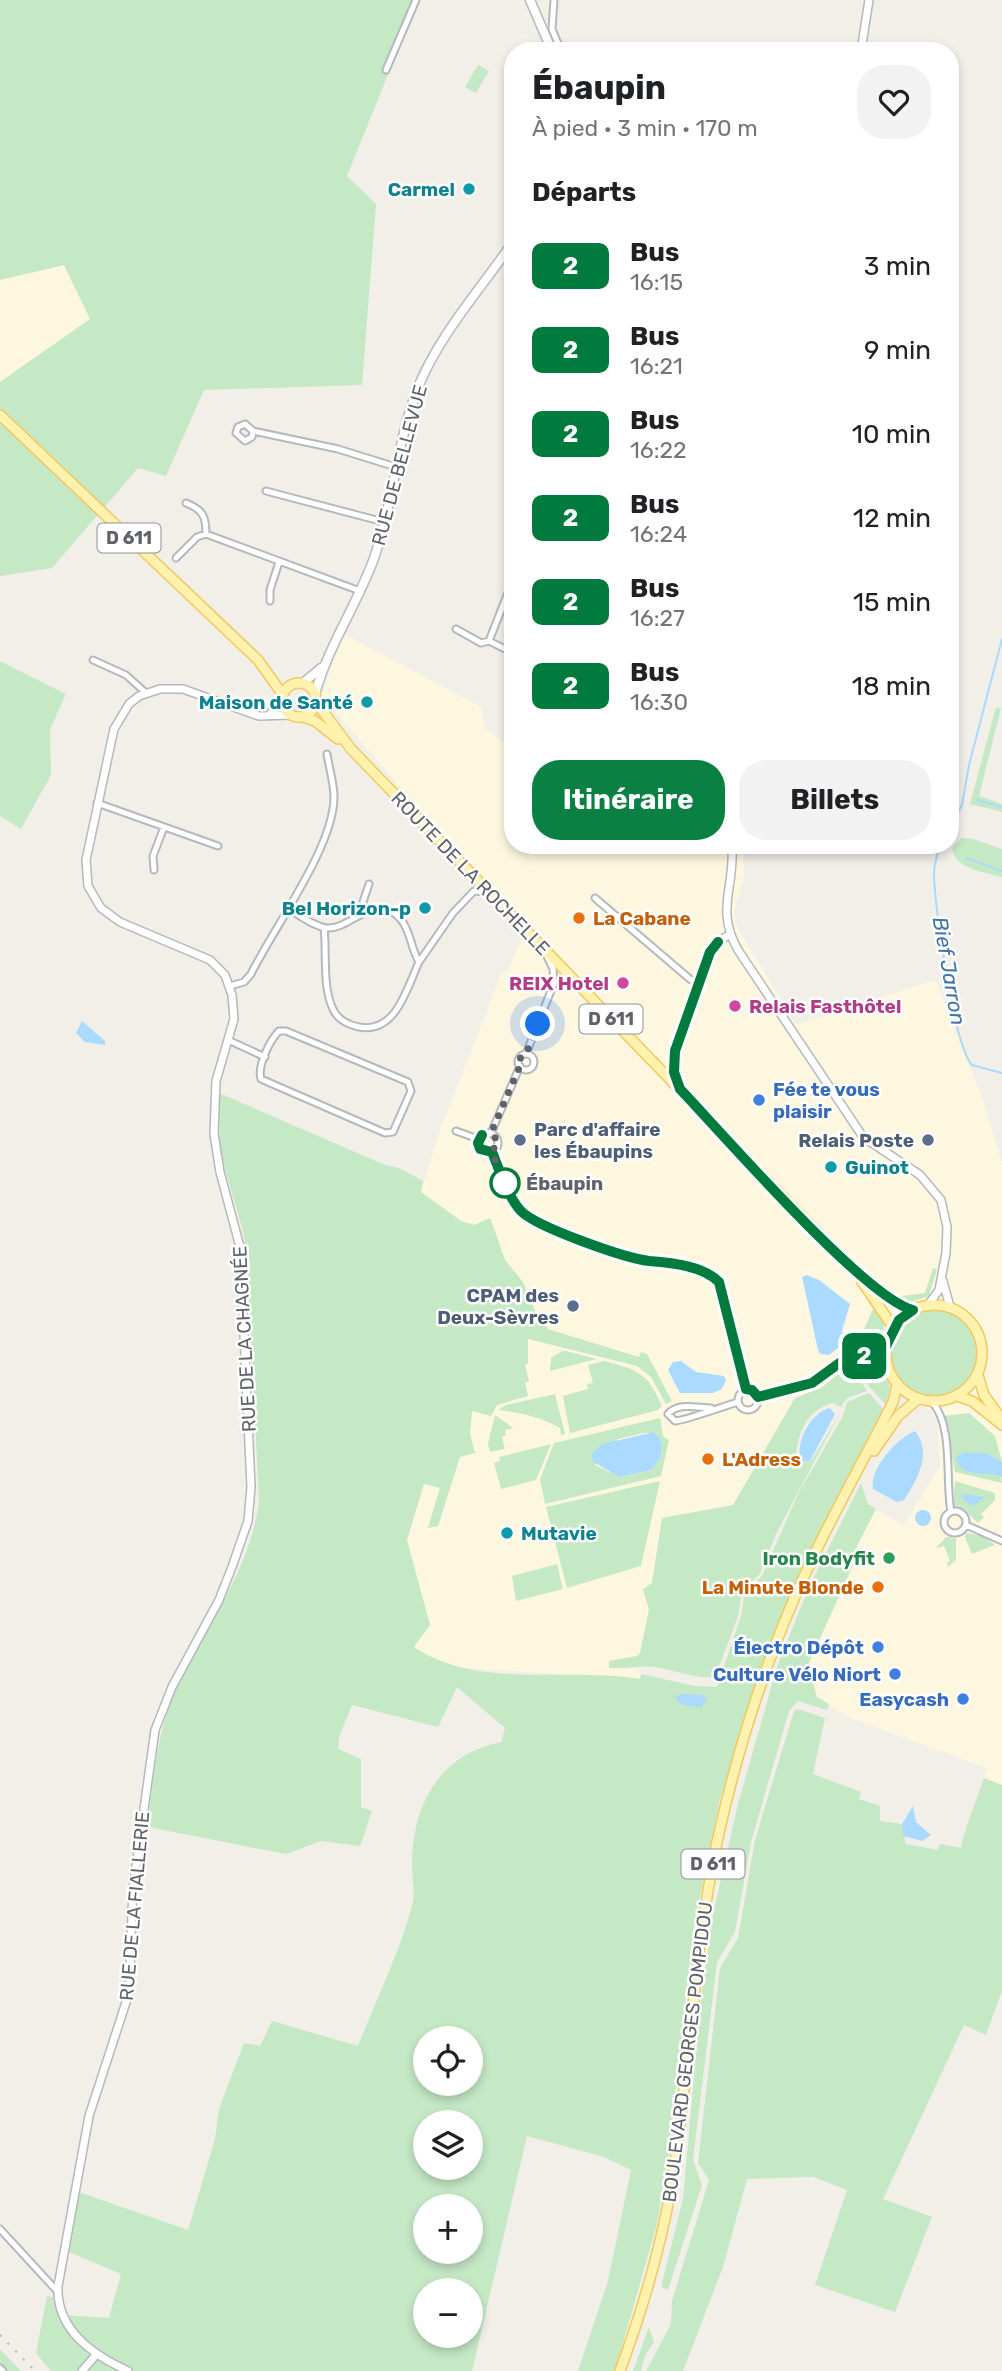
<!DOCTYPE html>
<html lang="fr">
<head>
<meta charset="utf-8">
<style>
	body { margin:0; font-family:Rubik,sans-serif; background:#f2f2f2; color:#202124; height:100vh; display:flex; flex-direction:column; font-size:26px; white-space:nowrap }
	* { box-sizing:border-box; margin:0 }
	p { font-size:23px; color:#757577 }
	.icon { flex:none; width:38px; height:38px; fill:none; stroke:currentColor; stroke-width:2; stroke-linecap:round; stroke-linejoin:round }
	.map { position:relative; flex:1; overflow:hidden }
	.drawer { position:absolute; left:504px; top:42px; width:455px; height:812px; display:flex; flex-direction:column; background:#fff; border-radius:28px; box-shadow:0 4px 10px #0003 }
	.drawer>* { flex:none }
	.badge { padding:0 14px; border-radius:10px; font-size:24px; line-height:46px }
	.buttons { position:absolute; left:413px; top:2026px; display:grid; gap:14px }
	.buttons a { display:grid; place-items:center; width:70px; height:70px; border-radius:50%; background:#fff; box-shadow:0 4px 10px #0003; font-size:35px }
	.you { position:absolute; width:35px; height:35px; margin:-18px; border:5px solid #fff; border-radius:50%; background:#1a73e8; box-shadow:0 0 0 10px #1a73e833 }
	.map>.badge { position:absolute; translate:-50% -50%; box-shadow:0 0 0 4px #fff }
	h2 { padding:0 28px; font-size:26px; line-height:63px }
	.round { display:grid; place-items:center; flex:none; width:74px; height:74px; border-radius:28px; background:#f2f2f2 }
	.head { display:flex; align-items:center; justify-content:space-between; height:119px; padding:0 28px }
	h1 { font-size:33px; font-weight:700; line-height:52px }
	.button { display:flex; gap:14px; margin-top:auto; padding:14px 28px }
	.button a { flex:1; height:80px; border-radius:28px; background:#0b8043; color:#fff; font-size:28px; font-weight:700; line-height:80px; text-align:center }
	.button a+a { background:#f2f2f2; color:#202124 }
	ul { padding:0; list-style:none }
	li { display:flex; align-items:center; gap:21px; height:84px; padding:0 28px }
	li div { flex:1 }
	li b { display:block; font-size:26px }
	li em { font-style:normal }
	li .badge { min-width:77px; font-weight:700; text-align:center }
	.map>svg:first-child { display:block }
	.commercial { fill:#fef7e0; fill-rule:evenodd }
	.green { fill:#c5e8c5; fill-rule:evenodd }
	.water { fill:#aadaff }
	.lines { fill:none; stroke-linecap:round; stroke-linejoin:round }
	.stream { stroke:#aadaff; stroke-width:2 }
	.minor-casing { stroke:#b5b8bc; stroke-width:9 }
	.tertiary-casing { stroke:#b5b8bc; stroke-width:10 }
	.secondary-casing { stroke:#b6babf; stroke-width:11 }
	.primary-casing { stroke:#f2c960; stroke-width:12 }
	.minor { stroke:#fff; stroke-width:5 }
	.tertiary { stroke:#fff; stroke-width:7 }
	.secondary { stroke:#fff; stroke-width:8 }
	.primary { stroke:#fff2af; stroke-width:9 }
	.rail { stroke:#b6b7b8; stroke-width:2; stroke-dasharray:2 9; stroke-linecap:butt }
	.line-casing { stroke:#fff; stroke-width:16 }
	.line { stroke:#007b3d; stroke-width:10 }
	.walk { stroke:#5f6368; stroke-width:7; stroke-dasharray:0 12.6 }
	.culture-dot { fill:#0f9aa8; stroke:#fff; stroke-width:2.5 }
	.food-dot { fill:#e8710a; stroke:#fff; stroke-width:2.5 }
	.hotel-dot { fill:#d1479c; stroke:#fff; stroke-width:2.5 }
	.shop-dot { fill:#3f7fe0; stroke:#fff; stroke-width:2.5 }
	.service-dot { fill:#5c6f8a; stroke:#fff; stroke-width:2.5 }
	.stop-dot { fill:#fff; stroke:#007b3d; stroke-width:3.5 }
	.leisure-dot { fill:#2e9e5b; stroke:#fff; stroke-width:2.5 }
	.labels { text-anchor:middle; stroke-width:5; stroke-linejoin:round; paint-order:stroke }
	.shield { fill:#fff; stroke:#8f9295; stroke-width:2 }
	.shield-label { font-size:18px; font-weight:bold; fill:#5f6368 }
	.culture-label { font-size:19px; font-weight:bold; fill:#0d838f; stroke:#fff; text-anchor:end }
	.street-label { font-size:19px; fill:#5f6368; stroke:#fff }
	.food-label { font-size:19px; font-weight:bold; fill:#c56008; stroke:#fff; text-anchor:start }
	.hotel-label { font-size:19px; font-weight:bold; fill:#b23c85; stroke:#fff; text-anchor:end }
	.shop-label { font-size:19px; font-weight:bold; fill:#366cbe; stroke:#fff; text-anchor:end }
	.service-label { font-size:19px; font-weight:bold; fill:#4e5e75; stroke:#fff; text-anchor:end }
	.stop-label { font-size:19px; font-weight:bold; fill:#5f6368; stroke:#fff; text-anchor:start }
	.leisure-label { font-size:19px; font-weight:bold; fill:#27864d; stroke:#fff; text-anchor:end }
	.water-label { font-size:21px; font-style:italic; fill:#4174aa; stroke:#fff }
</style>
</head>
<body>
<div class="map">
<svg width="1002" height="2371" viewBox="0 0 1002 2371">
	<rect width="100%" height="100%" fill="#f1efe8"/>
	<path class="commercial" d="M64 265 90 319 0 382V280Z
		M343 634 482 707 485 728 506 744 513 757V845H743L744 875 734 913 736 925 796 1025 935 980 981 1095 1002 1162V1462L993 1455 962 1453 1002 1477V1785L984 1778 987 1768 848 1717 817 1697 808 1665 853 1565V1554L876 1509 904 1525 940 1466 937 1424 932 1411 900 1394 890 1386 882 1370 858 1368V1372L841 1373 821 1388 795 1398 733 1505 662 1518 652 1583 643 1590 649 1610 640 1653 637 1656 610 1661V1668L637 1669 641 1674 640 1679 461 1668 432 1659 414 1647 430 1625 407 1540 424 1483 440 1487 428 1527 438 1526 460 1457 475 1453 470 1434 472 1411 518 1315 538 1318 523 1282 505 1260 495 1229 461 1221 421 1192 440 1130 501 975 510 967 527 922 469 866 321 696ZM802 1277 819 1280 850 1304 842 1340 818 1350ZM684 1363 696 1372 720 1375 722 1389 713 1393H680L672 1382Z"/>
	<path class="green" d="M0 0H418L347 176 376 204 362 385 204 390 166 476 138 468 52 568 0 576V382L90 319 64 265 0 280Z
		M478 65 489 71 476 93 465 87Z
		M0 661 66 694 50 729 51 775 21 829 0 816Z
		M996 707 1001 708 979 796 1002 804V812L970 804Z
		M961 838H970L1002 849V877C985 872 954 869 952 848Z
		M219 1093 385 1165 399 1168 423 1181 421 1192 461 1221 474 1225 490 1218 505 1260 523 1282 538 1318H542L548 1329 639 1357 641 1352 647 1354 672 1401 666 1404 651 1377 637 1366 528 1339V1363L525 1365 529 1381 525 1383 528 1396 497 1405 491 1416 472 1411 470 1434 475 1453 460 1457 438 1526 428 1528 440 1488 424 1484 407 1540 430 1625 414 1647C480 1691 566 1666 640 1679L641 1674 695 1686 717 1687 742 1613 744 1593 762 1576 799 1492 842 1418 847 1402 869 1393 883 1409 814 1542 786 1605 753 1695 719 1803 693 1931 668 2160 657 2224 615 2371H578L608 2281 631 2170 604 2157 527 2136 472 2371H51L36 2353 47 2296 53 2297 61 2315 109 2318 121 2274 69 2252 77 2205 69 2203 70 2189 188 2230 215 2139 219 2109 244 2043 260 2046 272 2021 358 2046C376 2000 399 1954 412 1906 416 1891 411 1874 412 1858 415 1799 442 1754 501 1742L505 1728 457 1687 438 1727 352 1705 339 1737 338 1749 361 1759V1807L372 1811 360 1846 321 1841 286 1854 148 1827C153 1775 158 1723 182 1676 211 1619 251 1566 259 1501L247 1259 243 1231 220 1152ZM425 2039H471V2084H425ZM425 2123H471V2168H425ZM425 2207H471V2252H425ZM425 2291H471V2336H425Z
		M933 1268 937 1269 929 1296 908 1303 894 1297 925 1293Z
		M874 1307 884 1324C883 1342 879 1352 860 1354L865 1327Z
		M890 1353a44 44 0 1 1 88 0a44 44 0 1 1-88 0Z
		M562 1351H566L597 1359 550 1371 551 1358Z
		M604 1361C638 1370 647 1372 662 1406L658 1410 570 1433 563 1396 588 1389 587 1384 593 1383 588 1365Z
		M880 1366 890 1386 886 1405 860 1376 858 1368Z
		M855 1372 867 1391 847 1398 841 1407 833 1403C808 1409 798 1431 796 1456L801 1463 811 1461 839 1415 776 1534 760 1574 742 1590 738 1617 715 1677C695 1679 675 1670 654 1667 645 1665 622 1669 609 1668V1661L637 1656 640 1653 649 1610 643 1589 652 1583 662 1518 733 1505 795 1398 821 1388 837 1375Z
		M555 1394 565 1434 561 1435 560 1428C541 1417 519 1412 498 1410L506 1405Z
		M969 1413 995 1436 1002 1462 987 1453H962L986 1473 1001 1476 1002 1483 955 1472 944 1416Z
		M495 1415 513 1428 505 1430 506 1435 502 1437 505 1449 490 1452 488 1443Z
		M660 1418 663 1436 669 1440 661 1476 545 1504 540 1479 554 1443ZM644 1433H656C665 1445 661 1460 651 1470L621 1477 595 1465 618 1439Z
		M551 1444 536 1480 501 1489 494 1463 500 1461 499 1457Z
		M660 1481 641 1566 567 1588 546 1507Z
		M955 1481 995 1493V1500L981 1514 984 1517 978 1523 964 1509 953 1507Z
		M861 1483 868 1504 876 1509 853 1554V1565L808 1665 817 1697 829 1704 827 1710 798 1701 789 1711 751 1842 735 1932 717 1962 693 2160 702 2185 668 2290 661 2287 683 2199 701 1998 713 1914 738 1804 777 1667 808 1589Z
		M966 1533 983 1536 995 1545 972 1554 965 1537Z
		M946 1537 956 1538V1560L948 1567 947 1562 950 1561 944 1546 936 1548Z
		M557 1564 563 1589 516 1601 512 1576Z
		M798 1709 825 1718 813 1774 861 1792 859 1799 880 1806V1821L902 1824 906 1844 938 1850 940 1844 961 1848C966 1823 976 1803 984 1778L1002 1785V1991L986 2035 964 2025 883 2199 932 2217 895 2312 815 2285 847 2190 814 2177 747 2179 723 2267 683 2371H646L671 2324 672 2301 709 2180 698 2163 720 1968 738 1938 755 1840 794 1711Z
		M649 2327 654 2342 645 2356 641 2371H633Z
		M0 2349 21 2371H8L0 2364Z"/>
	<path class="water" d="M82 1021 105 1041V1045L85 1042 76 1033Z
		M807 1275 819 1280 850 1304 842 1329 843 1344 829 1355 820 1354 818 1350 803 1281 802 1277Z
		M681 1361 696 1372 724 1376 726 1380 722 1389 713 1393H680L668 1370 673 1362Z
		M830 1408 835 1414 810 1461 802 1462C793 1445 811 1412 830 1408Z
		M915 1431C933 1453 917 1480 904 1500L897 1502 873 1489C869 1468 898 1438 915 1431Z
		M654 1432C667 1443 662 1459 651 1470L620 1477 593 1462 592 1454 602 1444Z
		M962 1453H987L1002 1462V1477C987 1470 960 1480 956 1458Z
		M962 1494 985 1497 973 1506 965 1501Z
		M915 1518a8 8 0 1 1 16 0a8 8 0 1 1-16 0Z
		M682 1694 704 1695 707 1700 701 1708 680 1704 675 1697Z
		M913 1806 916 1822 931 1835 922 1841 903 1836 902 1824Z"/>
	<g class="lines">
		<path class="stream" d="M977 800 1002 807
			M950 827 962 805 969 765 1002 639
			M940 845C937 855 933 867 934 877 935 908 954 1046 972 1065L1002 1073
			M966 858 1002 871"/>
		<defs>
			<path id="minor" d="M554 0 552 29 561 51
				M386 70 416 0
				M253 431 252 437 245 441 236 433 238 427 245 424 253 431 338 449 396 467
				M266 491 384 522
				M186 503C203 510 206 516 206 534
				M176 558 197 537 206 534 360 591
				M513 580 489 641 513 653
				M270 601V590L279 562
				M456 629 481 643 489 641
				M93 660 126 675 146 693
				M97 803 218 846
				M154 870 153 856 164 827
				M595 898 691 980 699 982
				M287 908C298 914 314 927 327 928 352 930 376 888 402 921 411 933 411 949 419 962 407 988 396 1034 359 1027 348 1025 337 1019 333 1009 322 987 327 952 324 928
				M365 911 363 902 369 884
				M419 962 453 913 474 891 485 892
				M230 986 244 982 251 974C274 927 334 847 334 797 334 783 329 768 327 754
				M279 1031H286L408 1082 411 1091 393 1132 385 1133 261 1079C257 1066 270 1040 279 1031Z
				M228 1040 265 1057
				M526 1054 554 983 553 969 546 954
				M518 1062a8 8 0 1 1 16 0a8 8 0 1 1-16 0Z
				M456 1131 478 1139
				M478 1143a10 10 0 1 1 20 0a10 10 0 1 1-20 0Z
				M491 1133 520 1066
				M492 1152C500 1171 506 1195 520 1210 535 1227 624 1258 649 1261 671 1263 702 1265 719 1282L746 1389
				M834 1367 870 1363 887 1366
				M738 1400a10 10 0 1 1 20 0a10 10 0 1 1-20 0Z
				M759 1397 812 1383 839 1362 873 1355 886 1346
				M932 1402C954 1426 945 1481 951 1512
				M711 1408C697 1408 678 1402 668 1414L675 1421C684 1421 724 1406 738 1402
				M944 1522a11 11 0 1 1 22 0a11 11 0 1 1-22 0Z
				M966 1525 1002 1541
				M0 2229 58 2292
				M0 2368 3 2371"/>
			<path id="tertiary" d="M861 51 869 0
				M269 715 282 702
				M732 845C735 889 715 909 738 950L863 1137 920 1175 941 1200 947 1227 946 1253 939 1290 928 1305
				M680 1089 674 1072 675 1051 710 952 715 943 729 935
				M943 1281 950 1307
				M82 2371 95 2356
				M128 2371C93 2355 56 2330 58 2286L89 2116 129 1993 133 1888 155 1730 172 1687 219 1600 232 1567 248 1521 251 1487 240 1247 220 1172 214 1134 216 1081 234 1019 232 995 225 975 210 960 120 922 101 908 88 886 86 860 114 729 129 704 139 696 160 689H183L259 716 291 715"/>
			<path id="secondary" d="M530 0 552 51
				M303 683 321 668
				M315 694C328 647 356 606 373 561 393 506 396 445 417 390 438 336 480 290 513 242"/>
			<path id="primary" d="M0 415 258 660 283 695
				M282 700a17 17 0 1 1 34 0a17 17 0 1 1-34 0Z
				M316 702 351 749 854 1270 898 1305 913 1310
				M303 717 315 721 338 739
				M861 1280 893 1327
				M886 1353a48 48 0 1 1 96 0a48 48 0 1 1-96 0Z
				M978 1375 984 1395 1002 1420
				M957 1396 972 1401 1002 1425
				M874 1451 898 1416 918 1399
				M620 2371C642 2311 660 2251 671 2188 690 2073 693 1956 717 1842 738 1745 770 1647 813 1557 838 1505 867 1454 893 1402L897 1385"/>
		</defs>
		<use href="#minor" class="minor-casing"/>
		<use href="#tertiary" class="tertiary-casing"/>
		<use href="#secondary" class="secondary-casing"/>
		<use href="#primary" class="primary-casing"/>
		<use href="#minor" class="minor"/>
		<use href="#tertiary" class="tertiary"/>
		<use href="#secondary" class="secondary"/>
		<use href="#primary" class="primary"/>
		<path class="rail" d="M0 2335 35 2371"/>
	</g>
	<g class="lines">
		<defs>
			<path id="line" d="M482 1135 478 1143 480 1149 492 1152C500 1171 507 1195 520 1210 535 1227 625 1258 649 1261 671 1263 702 1265 719 1282L746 1389 752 1390 758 1397 812 1383 845 1359 877 1354 886 1346 899 1320 913 1310C866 1299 721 1132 680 1089L674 1072 675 1051 710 952 718 942"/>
		</defs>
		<use href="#line" class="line-casing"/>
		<use href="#line" class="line"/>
		<path class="walk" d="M505 1183 492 1152 498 1141 491 1133 520 1066 519 1059 526 1054 538 1024"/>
	</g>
	<g class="culture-dot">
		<circle cx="469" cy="189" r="7"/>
		<circle cx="367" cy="702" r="7"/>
		<circle cx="425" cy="908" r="7"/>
		<circle cx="831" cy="1167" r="7"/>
		<circle cx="507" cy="1533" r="7"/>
	</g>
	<g class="food-dot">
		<circle cx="579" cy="918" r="7"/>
		<circle cx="708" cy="1459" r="7"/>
		<circle cx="878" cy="1587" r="7"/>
	</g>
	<g class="hotel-dot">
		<circle cx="623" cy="983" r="7"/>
		<circle cx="735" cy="1006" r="7"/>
	</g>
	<g class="shop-dot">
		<circle cx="759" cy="1100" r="7"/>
		<circle cx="878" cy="1647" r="7"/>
		<circle cx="895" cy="1674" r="7"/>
		<circle cx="963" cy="1699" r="7"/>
	</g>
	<g class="service-dot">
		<circle cx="520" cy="1140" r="7"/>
		<circle cx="928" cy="1140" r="7"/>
		<circle cx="573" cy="1306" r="7"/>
	</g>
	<circle class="stop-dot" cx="505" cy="1183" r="14"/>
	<circle class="leisure-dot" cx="889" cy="1558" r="7"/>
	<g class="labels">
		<g class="shield">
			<rect x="97.5" y="523.5" width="63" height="29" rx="5"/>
			<rect x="579.5" y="1004.5" width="63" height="29" rx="5"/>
			<rect x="681.5" y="1849.5" width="63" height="29" rx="5"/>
		</g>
		<g class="shield-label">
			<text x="129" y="544">D 611</text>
			<text x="611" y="1025">D 611</text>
			<text x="713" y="1870">D 611</text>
		</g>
		<g class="culture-label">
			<text x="455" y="196">Carmel</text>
			<text x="353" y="709">Maison de Santé</text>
			<text x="411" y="915">Bel Horizon-p</text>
			<text x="845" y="1174" text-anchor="start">Guinot</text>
			<text x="521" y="1540" text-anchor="start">Mutavie</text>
		</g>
		<g class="street-label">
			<text transform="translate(399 465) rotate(-75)" y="7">RUE DE BELLEVUE</text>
			<text transform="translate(471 873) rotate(46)" y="7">ROUTE DE LA ROCHELLE</text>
			<text transform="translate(244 1339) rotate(-93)" y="7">RUE DE LA CHAGNÉE</text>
			<text transform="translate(134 1906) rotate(-85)" y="7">RUE DE LA FIALLERIE</text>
			<text transform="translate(687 2052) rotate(-83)" y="7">BOULEVARD GEORGES POMPIDOU</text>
		</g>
		<g class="food-label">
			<text x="593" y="925">La Cabane</text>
			<text x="722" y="1466">L'Adress</text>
			<text x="864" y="1594" text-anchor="end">La Minute Blonde</text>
		</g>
		<g class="hotel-label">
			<text x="609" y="990">REIX Hotel</text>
			<text x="749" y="1013" text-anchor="start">Relais Fasthôtel</text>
		</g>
		<g class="shop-label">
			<text x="773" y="1096" text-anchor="start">Fée te vous<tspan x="773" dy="22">plaisir</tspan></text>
			<text x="864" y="1654">Électro Dépôt</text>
			<text x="881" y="1681">Culture Vélo Niort</text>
			<text x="949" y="1706">Easycash</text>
		</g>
		<g class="service-label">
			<text x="534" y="1136" text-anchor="start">Parc d'affaire<tspan x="534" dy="22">les Ébaupins</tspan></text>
			<text x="914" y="1147">Relais Poste</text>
			<text x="559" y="1302">CPAM des<tspan x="559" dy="22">Deux-Sèvres</tspan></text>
		</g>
		<g class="stop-label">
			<text x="526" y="1190">Ébaupin</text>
		</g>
		<g class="leisure-label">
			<text x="875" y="1565">Iron Bodyfit</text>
		</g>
		<g class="water-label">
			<text transform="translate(949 971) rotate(80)" y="7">Bief Jarron</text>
		</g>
	</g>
</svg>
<div class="buttons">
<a><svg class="icon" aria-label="locate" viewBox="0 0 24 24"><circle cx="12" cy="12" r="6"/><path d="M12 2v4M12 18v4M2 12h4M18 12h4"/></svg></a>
<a><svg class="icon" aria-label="layers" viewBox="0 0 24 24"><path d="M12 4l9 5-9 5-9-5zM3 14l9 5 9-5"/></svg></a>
<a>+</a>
<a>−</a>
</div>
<div class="you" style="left:538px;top:1024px"></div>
<b class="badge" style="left:864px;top:1356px;background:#007b3d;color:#fff">2</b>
<section class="drawer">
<div class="head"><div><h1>Ébaupin</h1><p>À pied · 3 min · 170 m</p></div><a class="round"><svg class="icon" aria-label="heart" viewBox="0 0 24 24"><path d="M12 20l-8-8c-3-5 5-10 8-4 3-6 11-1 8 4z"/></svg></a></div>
<h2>Départs</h2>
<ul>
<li><span class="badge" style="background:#007b3d;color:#fff">2</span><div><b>Bus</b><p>16:15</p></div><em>3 min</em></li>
<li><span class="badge" style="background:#007b3d;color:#fff">2</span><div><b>Bus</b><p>16:21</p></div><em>9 min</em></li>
<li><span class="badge" style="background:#007b3d;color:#fff">2</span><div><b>Bus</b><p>16:22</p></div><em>10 min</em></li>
<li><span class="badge" style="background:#007b3d;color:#fff">2</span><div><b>Bus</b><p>16:24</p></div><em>12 min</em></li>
<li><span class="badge" style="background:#007b3d;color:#fff">2</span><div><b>Bus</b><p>16:27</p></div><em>15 min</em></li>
<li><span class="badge" style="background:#007b3d;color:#fff">2</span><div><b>Bus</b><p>16:30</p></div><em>18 min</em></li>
</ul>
<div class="button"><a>Itinéraire</a><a>Billets</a></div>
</section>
</div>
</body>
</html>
